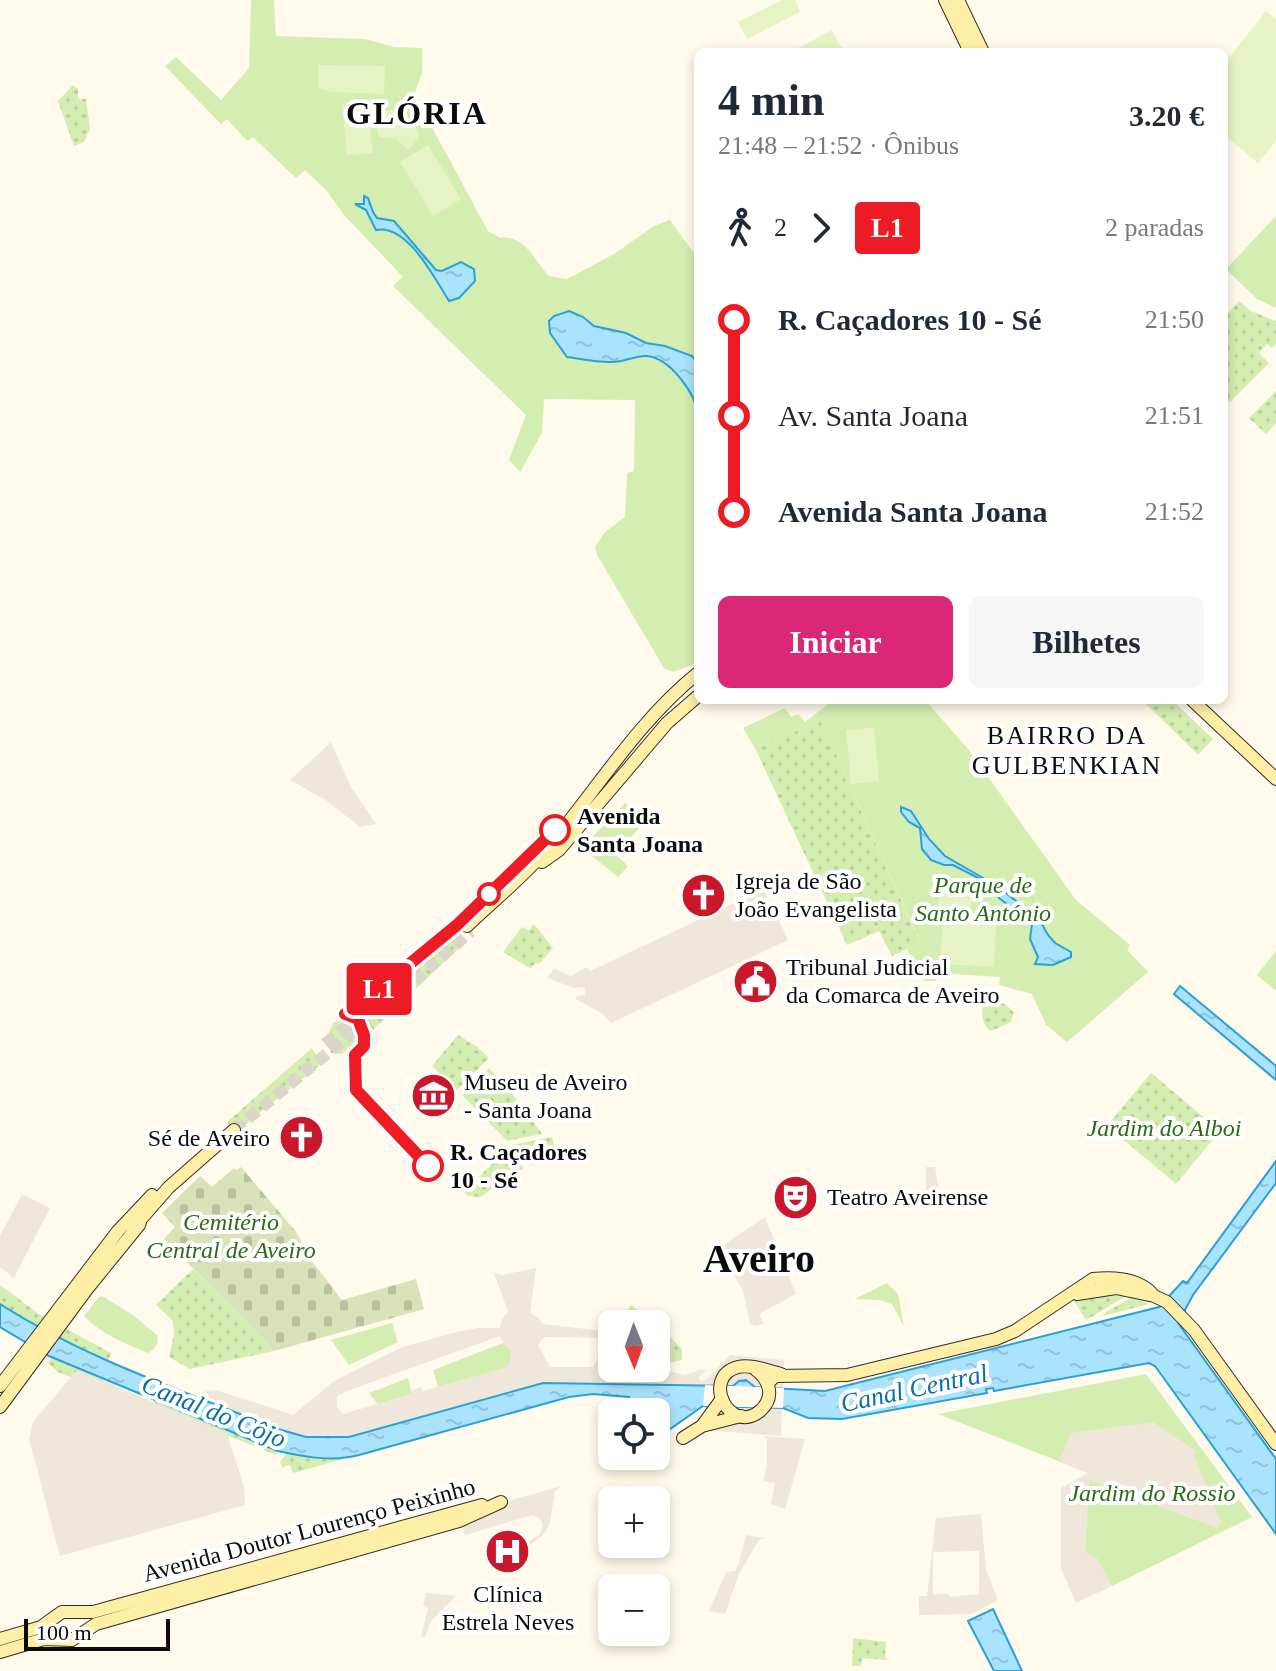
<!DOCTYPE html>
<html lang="pt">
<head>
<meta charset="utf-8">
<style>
	body { margin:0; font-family:"Times New Roman",serif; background:#f6f6f7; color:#1f2937; height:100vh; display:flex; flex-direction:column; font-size:30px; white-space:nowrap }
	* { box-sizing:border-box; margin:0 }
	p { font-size:26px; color:#747a83 }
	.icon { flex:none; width:44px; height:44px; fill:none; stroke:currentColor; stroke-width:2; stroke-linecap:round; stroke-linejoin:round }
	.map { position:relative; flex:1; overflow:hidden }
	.panel { position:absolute; left:694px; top:48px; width:534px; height:656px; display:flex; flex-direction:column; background:#fff; border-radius:12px; box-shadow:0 4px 12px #0003 }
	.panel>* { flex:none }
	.badge { padding:0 16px; border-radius:6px; font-size:28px; line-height:52px }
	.needle { width:52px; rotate:179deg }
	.tools { position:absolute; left:598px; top:1310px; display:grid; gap:16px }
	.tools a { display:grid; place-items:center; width:72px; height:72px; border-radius:12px; background:#fff; box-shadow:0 4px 12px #0003; font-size:40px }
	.scale { position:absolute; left:24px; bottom:20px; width:146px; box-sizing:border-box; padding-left:8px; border:4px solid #0c0c0c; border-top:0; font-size:22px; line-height:28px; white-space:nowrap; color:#0c0c0c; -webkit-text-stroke:6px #fff; paint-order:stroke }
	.map>.badge { position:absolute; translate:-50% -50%; box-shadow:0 0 0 4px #fff }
	.legs { display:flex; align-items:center; gap:12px; height:88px; padding:0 24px; font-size:26px }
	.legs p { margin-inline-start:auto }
	.headline { display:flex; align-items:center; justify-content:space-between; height:136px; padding:0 24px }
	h1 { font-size:44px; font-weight:800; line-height:60px }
	.cta { display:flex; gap:16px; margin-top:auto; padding:16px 24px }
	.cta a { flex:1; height:92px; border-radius:12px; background:#db2777; color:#fff; font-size:32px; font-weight:800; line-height:92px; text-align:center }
	.cta a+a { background:#f6f6f7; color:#1f2937 }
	ul { padding:0 24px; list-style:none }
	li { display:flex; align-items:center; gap:28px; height:96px; font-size:30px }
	li i { display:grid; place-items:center; width:12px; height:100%; margin:0 10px; background:currentColor }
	li i::after { content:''; width:20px; height:20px; margin:-10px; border:6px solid; border-radius:50%; background:#fff }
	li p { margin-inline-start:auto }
	li:first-child i { background:linear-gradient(#0000 50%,currentColor 0) }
	li:last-child i { background:linear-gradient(currentColor 50%,#0000 0) }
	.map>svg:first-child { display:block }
	.grass { fill:url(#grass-dots) }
	.cemetery { fill:url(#cemetery-stones) }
	.park { fill:#d4edb1 }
	.pitch { fill:#e6f3c4 }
	.plaza { fill:#efe8da; fill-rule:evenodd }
	.water { fill:url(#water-ripples); stroke:#2aa0da; stroke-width:2 }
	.pier { fill:#fffaeb }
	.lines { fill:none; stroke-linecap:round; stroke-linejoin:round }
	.secondary-tunnel { stroke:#dbd6ca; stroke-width:12; stroke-dasharray:12 6; stroke-linecap:butt }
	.secondary-casing { stroke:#2e2e2e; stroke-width:14 }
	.secondary { stroke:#ffefa6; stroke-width:12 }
	.line-1-casing { stroke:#fff; stroke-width:18 }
	.line-1 { stroke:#ed1c24; stroke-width:12 }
	.stop-1-dot { fill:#fff; stroke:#ed1c24; stroke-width:4 }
	.labels { text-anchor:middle; stroke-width:8; stroke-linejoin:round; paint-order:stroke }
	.stop-label { font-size:24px; font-weight:bold; fill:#0c0c0c; stroke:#fff; text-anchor:start }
	.poi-label { font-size:24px; fill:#0c0c0c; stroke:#fff; text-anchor:start }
	.park-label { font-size:24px; font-style:italic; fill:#2d6917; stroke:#fff }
	.street-label { font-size:24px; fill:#0c0c0c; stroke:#fff }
	.neighbourhood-label { font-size:26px; letter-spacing:2px; fill:#0c0c0c; stroke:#fff }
	.water-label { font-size:26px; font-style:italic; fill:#0a6ea9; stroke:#fff }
	.district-label { font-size:32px; font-weight:bold; letter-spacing:2px; fill:#0c0c0c; stroke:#fff }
	.town-label { font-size:40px; font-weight:bold; fill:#0c0c0c; stroke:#fff }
</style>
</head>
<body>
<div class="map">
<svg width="1276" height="1671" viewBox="0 0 1276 1671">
	<defs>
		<pattern id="grass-dots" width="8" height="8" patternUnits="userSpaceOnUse" patternTransform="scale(2)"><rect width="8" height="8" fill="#d4edb1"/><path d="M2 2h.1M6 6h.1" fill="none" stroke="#b5ca97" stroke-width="1.8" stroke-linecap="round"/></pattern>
		<pattern id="cemetery-stones" width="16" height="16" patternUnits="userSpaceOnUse" patternTransform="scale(2)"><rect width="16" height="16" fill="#d8e3ba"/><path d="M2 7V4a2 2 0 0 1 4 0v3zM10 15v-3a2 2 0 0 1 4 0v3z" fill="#b8c29f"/></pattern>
		<pattern id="water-ripples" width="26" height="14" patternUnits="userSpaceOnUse" patternTransform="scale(2)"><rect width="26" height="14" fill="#aae3fc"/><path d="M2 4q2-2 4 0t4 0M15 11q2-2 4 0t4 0" fill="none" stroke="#91c2d7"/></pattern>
	</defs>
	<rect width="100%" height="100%" fill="#fffaeb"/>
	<path class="grass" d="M73 85 78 89V99H86L90 129 84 142 74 146 58 101Z
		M1239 301 1251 311 1276 321V344L1272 348 1267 344 1259 353 1269 363 1230 402 1226 399 1224 400V317Z
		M1276 391V423L1266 434 1249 418Z
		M1142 700H1172L1213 739 1198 755Z
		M821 721 920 943 892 956 879 931 847 945 755 748Z
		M534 924 553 948 539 964 536 963 530 968 503 952 522 927 529 930Z
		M453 933 457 940 463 944 373 1030 361 1010Z
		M984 1000C997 1001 1005 1001 1014 1013L1011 1022 991 1031C981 1026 981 1009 984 1000Z
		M349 1018 357 1026V1040L342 1054 331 1053 326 1040 333 1023Z
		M458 1035 476 1046 489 1058 457 1090 432 1066Z
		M312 1048 321 1064 236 1132 227 1122Z
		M489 1068 520 1103 542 1134 507 1141 462 1095Z
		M1151 1073 1220 1131 1176 1184 1107 1126Z
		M552 1137 555 1150 552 1154 531 1165 512 1145Z
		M506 1150 524 1168 480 1197 468 1196 464 1192Z
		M193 1269 274 1351 190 1369 169 1357 174 1334 173 1321 156 1305Z
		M0 1285 39 1314 111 1353 109 1360 34 1326 0 1304Z
		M1094 1295 1126 1296 1086 1320 1074 1301Z
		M1131 1298 1149 1304 1103 1316 1106 1312Z
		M662 1328 682 1349V1360L670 1363 660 1360 656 1339Z
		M52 1357 153 1403 154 1400 278 1451 276 1455 229 1436 221 1438 58 1372 48 1363Z
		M287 1453 321 1458 350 1457 293 1473 290 1465 282 1467 280 1462Z
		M853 1638 886 1642 885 1657 887 1660 862 1658 861 1666H852Z"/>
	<path class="cemetery" d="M241 1167 296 1232 312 1261 342 1300 416 1279 424 1309 274 1351 164 1239 175 1227 162 1213 200 1176 212 1187 234 1168 236 1170Z"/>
	<path class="park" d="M251 0H274L276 36 365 39 394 47 422 48V73L414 94 488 231 500 238C524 234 535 261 549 276L567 279 614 254 654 226 670 220 698 259V662L695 664 673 672 664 668 597 555 595 547 605 532 625 517 627 473 634 471 635 400 544 399 542 433 520 472 509 460 526 415 393 286 403 277 345 216 327 191 305 170 296 178 253 137 247 141 227 119 221 124 165 66 176 57 221 100 249 68Z
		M1276 216V308L1257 299 1226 269Z
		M827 700H925L968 749 1076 900 1130 945 1127 950 1148 972 1067 1042 1046 1025 1032 994 999 985 1000 977 937 973 936 981H924L907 949 920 942 821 721 755 748 743 728 785 708 791 717 798 714 805 722 828 704Z
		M625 803 644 822 616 855 628 866 618 877 582 848Z
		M1276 951V991L1257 975Z
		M887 1283 898 1294 904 1327 892 1304 879 1300 855 1299Z
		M102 1296 133 1315 157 1335C160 1343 155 1349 148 1353 126 1344 101 1334 84 1316L98 1298Z
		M631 1305 658 1325 656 1329V1324H620Z
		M392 1323 398 1342 349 1365 331 1340Z
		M503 1343 512 1350 509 1367 438 1387 433 1370Z
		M1146 1374 1252 1517 1112 1586 1085 1552 1089 1473 938 1414Z
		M408 1378 412 1394 378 1404 369 1393Z"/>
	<path class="pitch" d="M782 0H795L800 12 747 39 738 22Z
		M1266 11 1276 19V141L1258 163 1224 135V64Z
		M832 30 844 52H791Z
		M318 65 385 66 384 94 333 92 318 88Z
		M368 102 373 153 347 155 342 105Z
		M391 110C401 114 423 125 418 139 417 140 409 149 408 149L396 139 380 137 377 132 379 111Z
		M428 145 461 199 433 216 400 162Z
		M874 727 879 781 851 784 846 730Z
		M940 879 973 882 971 912 997 914 994 967 940 964 943 911 938 910Z"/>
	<path class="plaza" d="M331 742 351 787 376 824 360 827 327 801 290 780Z
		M764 889 788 940 611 1023 602 1013 575 999 577 996 586 995 584 987 574 988 547 978 554 969 571 976 587 967 590 971Z
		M926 1167H935L942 1208 926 1195Z
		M22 1194 50 1208 14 1278 0 1267V1236Z
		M765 1217 796 1294 759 1314 764 1324 756 1326 750 1324 743 1291 719 1248Z
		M536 1268 530 1313 538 1317 543 1324 612 1332V1368H656L685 1375 702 1369 706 1371 699 1376 700 1381 706 1380 730 1355 784 1360 781 1436 705 1430V1385L543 1383 349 1437 327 1439 292 1435 225 1408 226 1405 205 1396 206 1391 216 1390 293 1415 334 1381 400 1348 452 1333 478 1328H500L502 1319 508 1312 494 1273 502 1275ZM500 1336 503 1343 512 1350 508 1367 423 1391 421 1387 412 1390V1394L343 1414 337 1406V1396L347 1391ZM544 1337 604 1338 605 1339 594 1367H550L538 1345Z
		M77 1370 227 1433 244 1487 245 1505 60 1556 29 1439 33 1422Z
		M1153 1422 1196 1451 1194 1454 1221 1523 1217 1528 1089 1480 1085 1552 1097 1558 1112 1586 1076 1603 1061 1569V1488L1088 1473 1059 1462 1071 1433Z
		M764 1436 805 1439 785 1509 771 1504 775 1483 763 1481 767 1465V1439Z
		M631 1485 638 1499 642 1500 612 1502 608 1497 609 1491Z
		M561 1486 555 1492 549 1526 542 1536 519 1553 516 1550 540 1534 543 1525 541 1520 533 1515 465 1535 462 1522 502 1503Z
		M981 1514 986 1569 998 1600 971 1614 919 1615V1596H927L936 1518ZM979 1551V1594L949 1597V1594H933V1552Z
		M746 1535 764 1538 759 1540 739 1574 725 1614 709 1611 726 1572 735 1571 738 1565Z
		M426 1593 456 1596 431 1621 425 1637H421L428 1608 423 1606Z"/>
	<path class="water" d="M364 196 368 198 373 212 377 218 394 221 436 270 442 271 461 262 474 269 475 281 459 298 449 301C435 279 407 223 376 230L366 210 355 204H364Z
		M569 311 583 317 594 326 626 333 646 343 665 346 692 356 698 363V415C696 394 670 358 647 356 636 355 623 363 610 362 596 362 581 359 567 357L550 333 549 321 554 316Z
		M901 807 911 811 929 839 945 856 997 886 1039 919 1048 935 1055 943 1071 952V957L1053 965 1035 964 1038 957 1030 939 1032 924 1019 922 1015 910 999 898 990 884 953 865H944L931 860 922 849 920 828 909 822 901 812Z
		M1180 986 1276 1066V1080L1174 994Z
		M1276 1161V1183L1193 1295 1178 1323 1276 1459V1534L1155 1366 1149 1363 994 1391 993 1388 986 1389 987 1393 842 1419 808 1418 783 1408 703 1406 670 1429 656 1435V1412H634L629 1397 593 1394 569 1397 359 1455C332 1462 305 1457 278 1451L49 1356 0 1327V1304C88 1360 184 1391 278 1429L306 1437H349L543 1383 733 1386 739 1381 746 1380 755 1387 825 1391 1159 1307 1183 1281 1187 1283Z
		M993 1609 1022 1671H994L968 1621Z"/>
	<path class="pier" d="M705 1385 784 1388 783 1408 703 1406Z"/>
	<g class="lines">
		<path class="secondary-tunnel" d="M325 1044 357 1018
			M234 1130 386 1005 471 931"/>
		<defs>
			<path id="secondary" d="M945 0 970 52
				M958 0 983 52
				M1192 700 1276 779
				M542 862 559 850 667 723 698 696
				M467 926C493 901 523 877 546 850 596 791 637 722 698 673
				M1077 1294 1116 1288 1154 1296 1167 1302 1194 1330 1276 1444
				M755 1369C769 1379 776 1397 760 1411 730 1436 700 1377 738 1367 751 1364 769 1371 781 1374
				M768 1383 775 1376 847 1375 996 1339 1015 1331 1093 1279C1114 1277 1140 1278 1154 1296
				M0 1386 118 1231 152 1195
				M0 1407 87 1289 139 1225 141 1219 169 1187 234 1130
				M702 1426 741 1416
				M683 1438 702 1426 721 1400
				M0 1639 41 1627 62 1612H93L482 1505
				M0 1652 44 1639 72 1640 96 1624 459 1521 501 1502"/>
		</defs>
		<use href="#secondary" class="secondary-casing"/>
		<use href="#secondary" class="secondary"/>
	</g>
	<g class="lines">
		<defs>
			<path id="line-1" d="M428 1166 356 1090 355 1055 364 1046V1035L358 1019 345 1014 367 999 457 925 555 830"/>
		</defs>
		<use href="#line-1" class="line-1-casing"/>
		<use href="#line-1" class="line-1"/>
	</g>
	<defs>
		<symbol id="church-disc" viewBox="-11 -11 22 22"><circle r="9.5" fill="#c9172c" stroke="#fff"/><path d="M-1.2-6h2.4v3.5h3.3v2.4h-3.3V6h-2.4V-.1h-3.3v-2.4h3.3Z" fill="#fff"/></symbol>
		<symbol id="civic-disc" viewBox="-11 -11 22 22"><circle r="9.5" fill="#c9172c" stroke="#fff"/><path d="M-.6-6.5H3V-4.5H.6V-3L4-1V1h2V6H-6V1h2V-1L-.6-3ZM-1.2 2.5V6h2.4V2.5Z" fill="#fff"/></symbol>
		<symbol id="museum-disc" viewBox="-11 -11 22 22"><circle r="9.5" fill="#c9172c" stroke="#fff"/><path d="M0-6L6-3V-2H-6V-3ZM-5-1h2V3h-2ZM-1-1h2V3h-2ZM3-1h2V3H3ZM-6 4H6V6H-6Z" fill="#fff"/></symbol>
		<symbol id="theatre-disc" viewBox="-11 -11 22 22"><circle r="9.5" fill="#c9172c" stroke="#fff"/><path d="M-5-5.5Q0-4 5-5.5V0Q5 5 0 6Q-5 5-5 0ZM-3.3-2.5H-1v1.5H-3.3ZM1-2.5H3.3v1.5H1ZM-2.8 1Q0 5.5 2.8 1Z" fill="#fff"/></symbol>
		<symbol id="hospital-disc" viewBox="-11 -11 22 22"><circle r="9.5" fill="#c9172c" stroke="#fff"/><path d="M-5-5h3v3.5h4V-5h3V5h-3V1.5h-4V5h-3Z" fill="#fff"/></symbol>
	</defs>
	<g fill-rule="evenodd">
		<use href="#church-disc" x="678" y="870" width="51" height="51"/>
		<use href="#civic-disc" x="730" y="956" width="51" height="51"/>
		<use href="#museum-disc" x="408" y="1070" width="51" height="51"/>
		<use href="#church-disc" x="276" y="1112" width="51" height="51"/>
		<use href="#theatre-disc" x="770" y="1172" width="51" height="51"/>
		<use href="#hospital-disc" x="482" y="1526" width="51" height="51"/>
	</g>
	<g class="stop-1-dot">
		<circle cx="555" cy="830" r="14"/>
		<circle cx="489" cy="894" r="10"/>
		<circle cx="428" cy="1166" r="14"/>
	</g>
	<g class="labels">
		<g class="stop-label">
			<text x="577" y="824">Avenida<tspan x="577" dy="28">Santa Joana</tspan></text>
			<text x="450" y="1160">R. Caçadores<tspan x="450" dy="28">10 - Sé</tspan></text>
		</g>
		<g class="poi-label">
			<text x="735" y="889">Igreja de São<tspan x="735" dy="28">João Evangelista</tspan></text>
			<text x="786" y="975">Tribunal Judicial<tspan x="786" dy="28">da Comarca de Aveiro</tspan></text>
			<text x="464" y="1090">Museu de Aveiro<tspan x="464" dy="28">- Santa Joana</tspan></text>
			<text x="270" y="1146" text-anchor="end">Sé de Aveiro</text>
			<text x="827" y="1205">Teatro Aveirense</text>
			<text x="508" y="1602" text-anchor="middle">Clínica<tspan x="508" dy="28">Estrela Neves</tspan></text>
		</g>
		<g class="park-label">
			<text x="983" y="893">Parque de<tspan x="983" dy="28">Santo António</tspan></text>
			<text x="1164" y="1136">Jardim do Alboi</text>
			<text x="231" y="1230">Cemitério<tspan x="231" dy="28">Central de Aveiro</tspan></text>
			<text x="1152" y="1501">Jardim do Rossio</text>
		</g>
		<g class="street-label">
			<text transform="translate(309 1530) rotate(-15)" y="8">Avenida Doutor Lourenço Peixinho</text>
		</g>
		<g class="neighbourhood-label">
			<text x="1067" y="744">BAIRRO DA<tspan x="1067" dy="30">GULBENKIAN</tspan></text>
		</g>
		<g class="water-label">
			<text transform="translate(914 1388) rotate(-12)" y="9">Canal Central</text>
			<text transform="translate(214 1411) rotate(22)" y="9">Canal do Côjo</text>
		</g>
		<g class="district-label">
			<text x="417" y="124">GLÓRIA</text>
		</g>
		<g class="town-label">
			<text x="759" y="1272">Aveiro</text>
		</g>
	</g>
</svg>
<div class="tools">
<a><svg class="needle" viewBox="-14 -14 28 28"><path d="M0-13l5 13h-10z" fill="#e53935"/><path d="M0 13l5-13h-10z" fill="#747a83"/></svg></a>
<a><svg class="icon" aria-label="locate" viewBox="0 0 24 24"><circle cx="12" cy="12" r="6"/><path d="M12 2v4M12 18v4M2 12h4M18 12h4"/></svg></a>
<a>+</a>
<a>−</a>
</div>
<div class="scale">100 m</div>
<b class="badge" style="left:379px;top:989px;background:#ed1c24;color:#fff">L1</b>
<section class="panel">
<div class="headline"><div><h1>4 min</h1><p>21:48 – 21:52 · Ônibus</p></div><b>3.20 €</b></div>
<div class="legs"><svg class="icon" aria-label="walk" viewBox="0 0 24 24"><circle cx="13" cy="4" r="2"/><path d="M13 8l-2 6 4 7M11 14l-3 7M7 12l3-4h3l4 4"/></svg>2<svg class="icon" aria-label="forward" viewBox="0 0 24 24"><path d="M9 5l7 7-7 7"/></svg><b class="badge" style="background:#ed1c24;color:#fff">L1</b><p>2 paradas</p></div>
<ul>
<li><i style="color:#ed1c24"></i><b>R. Caçadores 10 - Sé</b><p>21:50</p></li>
<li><i style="color:#ed1c24"></i><span>Av. Santa Joana</span><p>21:51</p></li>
<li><i style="color:#ed1c24"></i><b>Avenida Santa Joana</b><p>21:52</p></li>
</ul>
<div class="cta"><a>Iniciar</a><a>Bilhetes</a></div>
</section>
</div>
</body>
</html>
